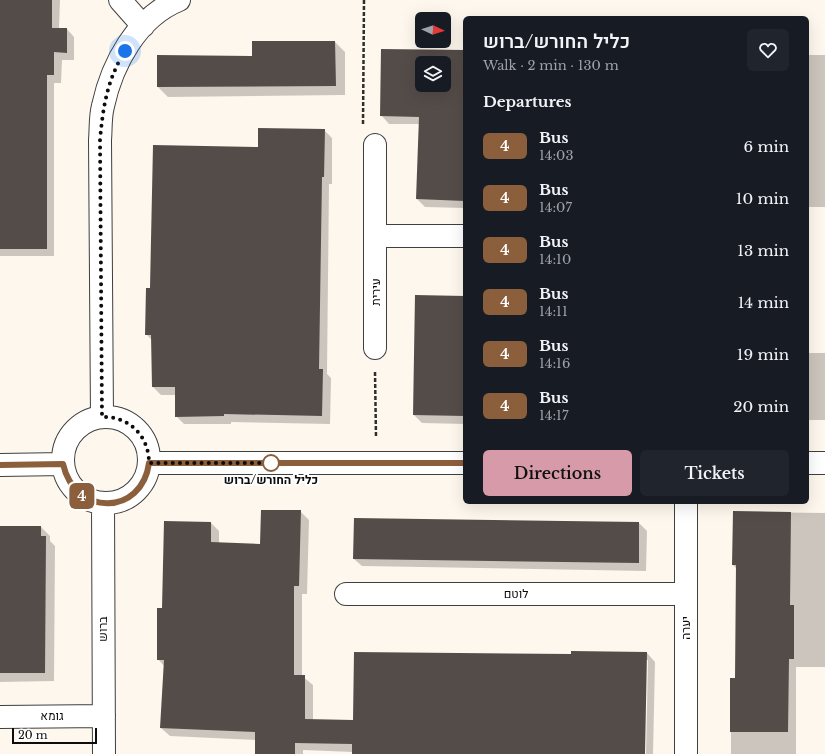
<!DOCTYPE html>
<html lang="en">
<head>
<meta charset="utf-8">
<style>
	body { margin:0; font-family:"Libre Baskerville",Heebo,serif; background:#20242c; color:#f1f3f6; height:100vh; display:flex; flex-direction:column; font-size:15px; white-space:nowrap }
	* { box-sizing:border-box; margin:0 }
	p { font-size:13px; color:#9ea1a6 }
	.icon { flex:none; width:22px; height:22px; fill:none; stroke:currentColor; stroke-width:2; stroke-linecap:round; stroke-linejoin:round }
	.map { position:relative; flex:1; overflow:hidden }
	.side { position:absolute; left:463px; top:16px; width:346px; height:488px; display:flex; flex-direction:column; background:#171b24; border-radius:6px; box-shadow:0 4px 16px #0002 }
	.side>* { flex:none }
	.badge { padding:0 8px; border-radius:6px; font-size:14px; line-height:26px }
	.needle { width:26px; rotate:94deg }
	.buttons { position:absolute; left:415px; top:12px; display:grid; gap:8px }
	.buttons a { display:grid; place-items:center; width:36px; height:36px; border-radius:6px; background:#171b24; box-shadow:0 4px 16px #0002; font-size:20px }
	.scale { position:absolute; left:12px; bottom:10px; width:85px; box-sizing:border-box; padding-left:4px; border:2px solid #0c0c0c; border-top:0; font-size:11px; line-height:14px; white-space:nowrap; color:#0c0c0c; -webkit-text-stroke:3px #fff; paint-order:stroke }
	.you { position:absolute; width:20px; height:20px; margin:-10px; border:3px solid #fff; border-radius:50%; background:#1a73e8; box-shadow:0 0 0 6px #1a73e833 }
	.map>.badge { position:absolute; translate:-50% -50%; box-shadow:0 0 0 2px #fff }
	h2 { padding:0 20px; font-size:15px; line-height:36px }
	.round { display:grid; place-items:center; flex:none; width:42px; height:42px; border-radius:6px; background:#20242c }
	.head { display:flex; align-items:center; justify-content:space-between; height:68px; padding:0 20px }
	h1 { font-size:19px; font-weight:600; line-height:30px }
	.cta { display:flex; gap:8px; margin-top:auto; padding:8px 20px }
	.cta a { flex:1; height:46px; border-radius:6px; background:#d69aa9; color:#111; font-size:16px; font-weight:600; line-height:46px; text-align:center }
	.cta a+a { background:#20242c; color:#f1f3f6 }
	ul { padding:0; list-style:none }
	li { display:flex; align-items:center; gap:12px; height:52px; padding:0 20px }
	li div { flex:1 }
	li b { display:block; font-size:15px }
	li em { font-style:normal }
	li .badge { min-width:44px; font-weight:700; text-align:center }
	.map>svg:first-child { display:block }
	.shadow { fill:#0003; fill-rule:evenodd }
	.building { fill:#544c49; fill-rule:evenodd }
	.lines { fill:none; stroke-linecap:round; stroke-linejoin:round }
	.minor-casing { stroke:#3f3f3f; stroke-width:24 }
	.path { stroke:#2e2e2e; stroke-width:2.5; stroke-dasharray:4 2; stroke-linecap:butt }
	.minor { stroke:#fff; stroke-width:22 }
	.line-casing { stroke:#fff; stroke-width:9 }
	.line { stroke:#8b5e3c; stroke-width:6 }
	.walk { stroke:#0c0c0c; stroke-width:4; stroke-dasharray:0 7.2 }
	.stop-dot { fill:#fff; stroke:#8b5e3c; stroke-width:2 }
	.labels { text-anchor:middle; stroke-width:4; stroke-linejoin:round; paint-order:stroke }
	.street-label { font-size:12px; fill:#0c0c0c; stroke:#fff }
	.stop-label { font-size:12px; font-weight:bold; fill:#0c0c0c; stroke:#fff }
</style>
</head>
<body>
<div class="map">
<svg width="825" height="754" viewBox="0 0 825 754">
	<rect width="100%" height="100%" fill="#fef7ed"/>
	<path class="shadow" d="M0 0H60L59 29H67L74 37V60H62L61 83H54V256H0Z
		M335 42 345 52V95L168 97 158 87 253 57Z
		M382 50H465V208L425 207 417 199 420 124H389L381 115ZM422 63H444V85H422Z
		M807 55H825V207H807Z
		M324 130 332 138V184H329L327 374 331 378 330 424 231 422V424H184L176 416V395H161L153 387 152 340 146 334 151 289 259 148Z
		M465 297V424L422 423 414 415Z
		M807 353H825V420H807Z
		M300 511 309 520 307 594H302V676L313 685V720L354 721 572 655 647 653 655 662 653 754H646L648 660H646L644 754H353V752L303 750V754H256V740L170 736 161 728 164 666 158 659 163 609 211 523 219 531V543L261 545Z
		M734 512 825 513V667H796V754H731V679H736L737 569 733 565Z
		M639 523 647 531 646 571 362 566 354 559Z
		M0 527H41L50 536V541L55 546 54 681 0 682Z"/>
	<path class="building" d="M0 0H52V28H67V53L54 52V75H47V249H0Z
		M252 41H335L336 86 157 87V55L252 56Z
		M381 49 465 50V201L416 199 419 117 380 116ZM422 63H444V85H422Z
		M258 128 325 129 324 177H322L319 369H323L322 416 224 414V416L175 417V387H152L151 335H145L146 288H150L153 145 258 147Z
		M415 295 465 296V416L413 415Z
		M261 510H301L299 586H294V675H305V719L353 720 354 652 571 654V651L647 652 645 754H352V744L295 743V754H255V732L160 728 164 660H157V608H162L164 521 211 522V542L260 544Z
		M733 511 791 512 790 605H794V659H789L788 732H730V678H735L736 565H732Z
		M354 518 639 522V563L353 559Z
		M0 526H41V536H46L45 673H0Z"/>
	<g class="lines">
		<defs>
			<path id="minor" d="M120 0 143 26
				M376 236H465
				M375 348V145
				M63 460a43 43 0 1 1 86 0a43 43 0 1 1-86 0Z
				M102 417 100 140C101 129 100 117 103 106 112 64 137 17 179 0
				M149 463H465
				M807 463H825
				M0 465 63 464
				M686 502V754
				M103 503 104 754
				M346 594H686
				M0 717 104 716"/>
		</defs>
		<use href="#minor" class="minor-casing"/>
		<path class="path" d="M363 124 364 0
			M375 372 376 437"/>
		<use href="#minor" class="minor"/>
	</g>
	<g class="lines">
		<defs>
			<path id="line" d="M0 465 63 464C75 517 142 516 149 463H465"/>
		</defs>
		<use href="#line" class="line-casing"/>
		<use href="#line" class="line"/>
		<path class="walk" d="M125 51C107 80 103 107 100 140L102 417C129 416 149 436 149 463H271"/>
	</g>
	<circle class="stop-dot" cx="271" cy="463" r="8"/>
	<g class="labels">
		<g class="street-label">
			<text transform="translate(376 292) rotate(-90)" y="4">עירית</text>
			<text x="516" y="598">לוטם</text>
			<text transform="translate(686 628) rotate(-90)" y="4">יערה</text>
			<text transform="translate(103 629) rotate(-90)" y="4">ברוש</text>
			<text x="52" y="720">גומא</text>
		</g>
		<g class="stop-label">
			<text x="271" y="484">כליל החורש/ברוש</text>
		</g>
	</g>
</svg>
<div class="buttons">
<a><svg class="needle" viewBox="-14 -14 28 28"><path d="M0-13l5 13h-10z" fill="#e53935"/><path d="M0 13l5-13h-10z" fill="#9ea1a6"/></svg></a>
<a><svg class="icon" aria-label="layers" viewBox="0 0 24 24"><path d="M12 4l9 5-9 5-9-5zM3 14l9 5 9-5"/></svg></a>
</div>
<div class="scale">20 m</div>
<div class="you" style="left:125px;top:51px"></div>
<b class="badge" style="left:82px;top:496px;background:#8b5e3c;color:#fff">4</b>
<section class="side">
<div class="head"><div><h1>כליל החורש/ברוש</h1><p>Walk · 2 min · 130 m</p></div><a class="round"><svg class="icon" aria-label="heart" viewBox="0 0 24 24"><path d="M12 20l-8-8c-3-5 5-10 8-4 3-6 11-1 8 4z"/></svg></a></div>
<h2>Departures</h2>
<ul>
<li><span class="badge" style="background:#8b5e3c;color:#fff">4</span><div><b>Bus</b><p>14:03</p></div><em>6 min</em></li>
<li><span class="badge" style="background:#8b5e3c;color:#fff">4</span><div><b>Bus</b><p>14:07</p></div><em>10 min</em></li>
<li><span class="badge" style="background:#8b5e3c;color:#fff">4</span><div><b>Bus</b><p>14:10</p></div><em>13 min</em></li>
<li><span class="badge" style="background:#8b5e3c;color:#fff">4</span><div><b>Bus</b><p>14:11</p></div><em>14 min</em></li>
<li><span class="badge" style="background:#8b5e3c;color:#fff">4</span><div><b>Bus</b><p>14:16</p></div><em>19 min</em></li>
<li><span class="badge" style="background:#8b5e3c;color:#fff">4</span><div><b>Bus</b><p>14:17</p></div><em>20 min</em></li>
</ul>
<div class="cta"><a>Directions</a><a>Tickets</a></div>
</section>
</div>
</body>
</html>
